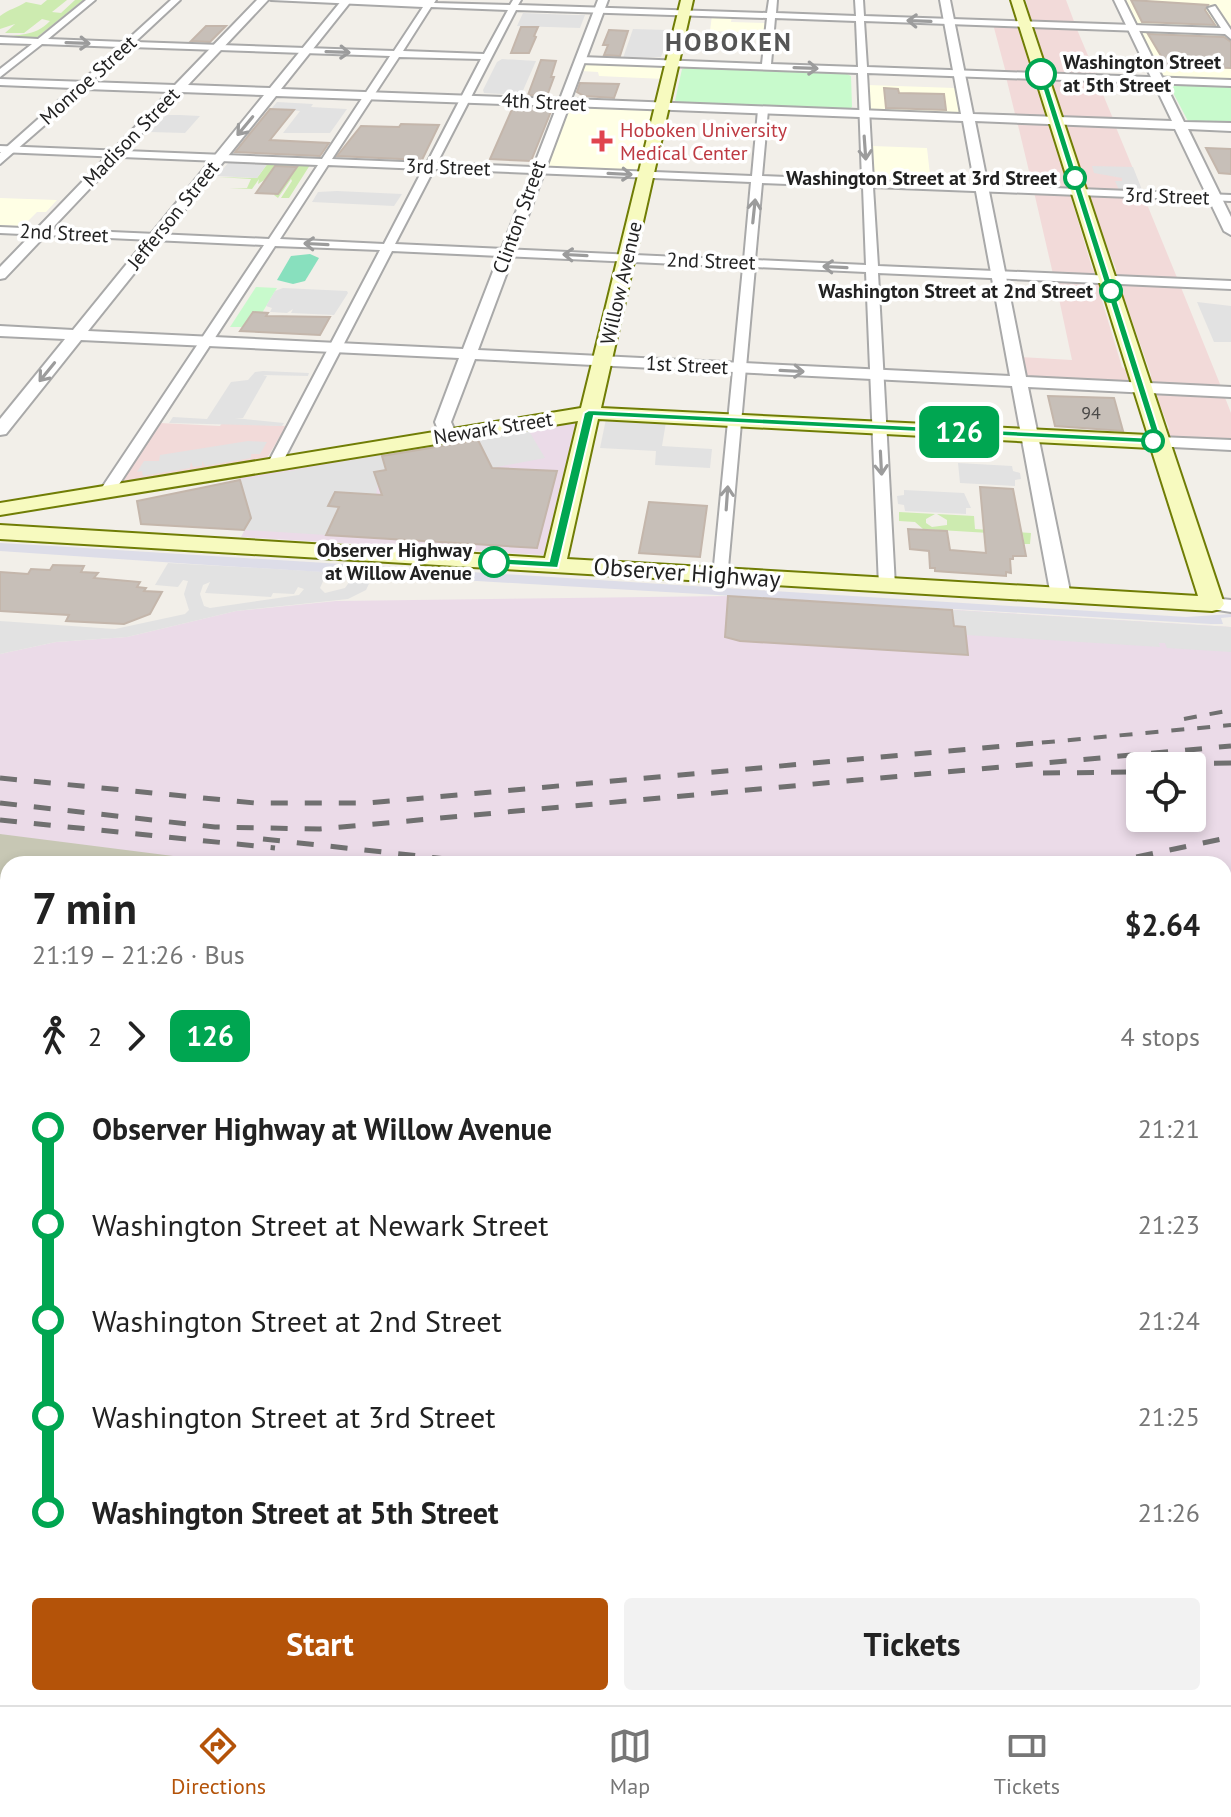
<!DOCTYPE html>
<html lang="en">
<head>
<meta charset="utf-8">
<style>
	body { margin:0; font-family:"PT Sans",sans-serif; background:#f2f2f2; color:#222; height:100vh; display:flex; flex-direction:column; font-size:30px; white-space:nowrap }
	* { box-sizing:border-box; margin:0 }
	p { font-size:26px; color:#767676 }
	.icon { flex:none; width:44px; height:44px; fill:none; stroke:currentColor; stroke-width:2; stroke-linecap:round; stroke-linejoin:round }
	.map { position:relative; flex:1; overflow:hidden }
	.sheet { position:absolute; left:0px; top:856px; width:1232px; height:850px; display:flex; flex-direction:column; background:#fff; border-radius:24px 24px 0 0; box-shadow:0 4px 12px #0003 }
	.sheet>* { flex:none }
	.badge { padding:0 16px; border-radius:12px; font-size:28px; line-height:52px }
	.controls { position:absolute; left:1126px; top:752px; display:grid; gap:16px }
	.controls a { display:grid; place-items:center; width:80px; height:80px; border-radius:8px; background:#fff; box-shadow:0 4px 12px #0003; font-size:40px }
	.map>.badge { position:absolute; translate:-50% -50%; box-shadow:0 0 0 4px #fff }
	.legs { display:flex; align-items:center; gap:12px; height:88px; padding:0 32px; font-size:26px }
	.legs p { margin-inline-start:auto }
	.summary { display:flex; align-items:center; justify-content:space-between; height:136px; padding:0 32px }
	h1 { font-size:44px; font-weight:700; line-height:60px }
	.button { display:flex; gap:16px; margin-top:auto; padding:16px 32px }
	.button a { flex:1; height:92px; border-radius:8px; background:#b45309; color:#fff; font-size:32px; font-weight:700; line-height:92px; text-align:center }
	.button a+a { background:#f2f2f2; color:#222 }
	ul { padding:0 32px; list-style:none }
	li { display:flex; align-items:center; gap:28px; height:96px; font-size:30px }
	li i { display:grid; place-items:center; width:12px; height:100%; margin:0 10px; background:currentColor }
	li i::after { content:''; width:20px; height:20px; margin:-10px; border:6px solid; border-radius:50%; background:#fff }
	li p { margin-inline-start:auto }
	li:first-child i { background:linear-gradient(#0000 50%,currentColor 0) }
	li:last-child i { background:linear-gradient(currentColor 50%,#0000 0) }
	.menu { display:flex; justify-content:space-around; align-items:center; height:112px; border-top:2px solid #e0e0e0; background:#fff; font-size:22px; color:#767676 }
	.menu a { display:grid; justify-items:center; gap:4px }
	.menu .selected { color:#b45309 }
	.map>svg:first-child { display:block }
	.commercial { fill:#f2dad9 }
	.industrial { fill:#ebdbe8; fill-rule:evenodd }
	.education { fill:#ffffe5 }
	.construction { fill:#c7c7b4 }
	.grass { fill:#cdebb0 }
	.park { fill:#c8facc }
	.pitch { fill:#88e0be }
	.parking { fill:#e2e2e2; fill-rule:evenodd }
	.plaza { fill:#dddde8 }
	.building { fill:#c7bfb8; stroke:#c4b6ab; stroke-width:2 }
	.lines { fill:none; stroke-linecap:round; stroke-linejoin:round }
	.minor-casing { stroke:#a9a9a9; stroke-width:4 }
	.tertiary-casing { stroke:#a9a9a9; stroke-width:4 }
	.secondary-casing { stroke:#707d05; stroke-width:4 }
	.minor { fill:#fff; fill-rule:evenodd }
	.tertiary { fill:#fff; fill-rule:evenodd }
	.secondary { fill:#f7fabf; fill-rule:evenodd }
	.tram-far1 { stroke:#707070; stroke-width:2 }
	.tram { stroke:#707070; stroke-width:3 }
	.rail-far1 { stroke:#707070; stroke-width:4; stroke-dasharray:13 13; stroke-linecap:butt }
	.rail { stroke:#707070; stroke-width:5; stroke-dasharray:17 17; stroke-linecap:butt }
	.oneway { stroke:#9c9c9c }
	.line-1 { fill:#00a651; stroke:#fff; stroke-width:2 }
	.stop-1-dot { fill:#fff; stroke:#00a651; stroke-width:4 }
	.health-dot { fill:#e0444e; stroke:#fff; stroke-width:3 }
	.labels { text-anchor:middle; stroke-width:7; stroke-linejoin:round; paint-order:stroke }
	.far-number-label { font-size:18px; fill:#4b4948 }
	.far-stop-label { font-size:20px; font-weight:bold; fill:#222; stroke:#fff; text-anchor:end }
	.far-street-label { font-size:20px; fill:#222; stroke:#fff }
	.far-health-label { font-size:20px; fill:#be3a42; stroke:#fff; text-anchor:start }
	.street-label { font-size:24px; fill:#222; stroke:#fff }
	.far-district-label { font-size:26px; font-weight:bold; letter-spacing:2px; fill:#555; stroke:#fff }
</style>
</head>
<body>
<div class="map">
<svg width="1231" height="1705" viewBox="0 0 1231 1705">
	<rect width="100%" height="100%" fill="#f2efe9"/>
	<path class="commercial" d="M1026 0H1066L1075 24 1031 22Z
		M993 24 1019 25 1030 69 1034 73H1006Z
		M1034 26 1076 27 1097 77 1048 74Z
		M1006 77 1037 79 1035 83 1049 118H1016Z
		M1049 80H1097L1114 121 1062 118V110Z
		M1017 121 1050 123 1066 182 1071 189 1033 188Z
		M1064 124 1115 125 1143 193 1086 189 1087 184Z
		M1034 192 1074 196 1072 201 1092 268 1098 275 1053 274Z
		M1095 195 1144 197 1178 280 1114 275 1116 269 1088 197Z
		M1055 280 1101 284 1099 291 1122 367 1128 371 1132 384 1026 378 1020 357 1072 360Z
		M1119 283 1180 285 1222 389 1150 383 1151 375Z
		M1155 393 1224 395 1231 413V442L1168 437 1166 432 1169 428Z
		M160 423 220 426 222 423 286 426 266 460 124 482 123 479Z"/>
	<path class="industrial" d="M569 421H579L547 554 543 555 241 537 251 518 238 476Z
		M728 596 1231 627V997L1224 998V864H8L0 945V654L56 642 127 637 236 611 336 601ZM1140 766H1192V818H1140Z"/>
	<path class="education" d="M1126 0H1231V80L1164 78Z
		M712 15 732 16 731 22 766 23 765 33 710 31Z
		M585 62 667 66 664 79 599 76 598 72 581 71Z
		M868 85 955 88 961 115 871 113 866 107 869 106Z
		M568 105 656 109 651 116 653 119 640 172 545 167Z
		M872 146 927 148 931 184 874 181Z
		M0 198 57 200 46 212H37L23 226 0 225Z"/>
	<path class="construction" d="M0 834 236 864H8V952L0 949Z
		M1224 919H1231V1011L1224 1012Z
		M1224 1043H1231V1169H1224Z
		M1224 1177H1231V1399L1224 1396Z"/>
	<path class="grass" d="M47 0H67L52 12 61 13 75 0H83L35 39 0 38C19 33 33 38 50 21L42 19 24 33H5L15 24 0 29V16C9 9 17 8 26 2L41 5Z
		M268 163 310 165 289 198H281L292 181 291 179 278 198 274 195 287 180 266 179 258 184 259 179 252 189 229 188H247L251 179 217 177 257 178Z
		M899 512 935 514 926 519V523L932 527 947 525V520L937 514 974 516 975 529 1031 533 1030 544H1024L1023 535 923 529 915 522 899 521Z"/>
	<path class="park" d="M688 67 845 73 851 76 852 107 848 110 681 103 675 101 682 69Z
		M1172 84 1231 86V124L1188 121 1169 85Z
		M256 287 277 288 262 313 252 312 243 327H230Z
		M1224 1480 1231 1484V1705H1131L1130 1698H1224Z"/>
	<path class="pitch" d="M310 254 319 258 305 281 293 284 277 280 291 256Z"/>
	<path class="parking" d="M523 13 573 15H585L580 28 517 26Z
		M633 29 668 30 670 33 661 57 623 58Z
		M502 59 536 61 521 95 484 93 483 90 497 62Z
		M277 102 313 104 311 107 347 109 330 133H283L300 111 272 108Z
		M166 115H180L200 116 185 133 150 132Z
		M229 162 266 163H268L257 178 217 176Z
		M1092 166 1133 167 1142 190H1119L1115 181H1122V178L1094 173Z
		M337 191 380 193 402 194 394 206 312 202 318 192Z
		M283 288 347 291 348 293 334 315 291 313 293 309 287 313 270 312 272 308 266 306 275 291Z
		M1197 302 1231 306V342H1214Z
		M263 371 309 373 308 376 263 375 267 376 243 418H235L284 423 282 426 169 423 173 417 207 419 231 382 248 380 255 372Z
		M606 419 666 422 662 446 712 449 710 468 655 465 656 451 600 448Z
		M529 431 545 458 492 468 477 440Z
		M248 441 267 442 260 454H251V458L205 466 202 461V466L193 467 191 462 190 468 143 476 142 471 137 472 144 461H159L160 455Z
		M381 455 386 470 374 472 378 484 376 495 335 492 328 506 339 507 326 535 244 530 251 518 240 480Z
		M958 463 1012 466 1013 471 1020 473 1021 479 1015 480V486L960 483Z
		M904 490 964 493 971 508H966V514L905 511 904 505 898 504 897 496 904 495Z
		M20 539 353 560 351 562 18 542Z
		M168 563 327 572 320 588 325 593 345 588 355 574 373 575 366 590 348 599 236 611 127 637 56 642 0 654V621L115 629 185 614 189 610 184 594 188 581 183 580 178 587 155 585ZM210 582 205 593 271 597 273 593 294 594 298 587 304 589 299 595 210 608 204 606 200 594 203 585Z
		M952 610 1231 627V652L1167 648 1165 643H1159L1160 647 966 635 965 627 954 626Z
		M138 1698H925L926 1705H137Z"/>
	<path class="plaza" d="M0 543 53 546 358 565 355 574 192 564 0 551Z
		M377 566 1186 617 1231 614V617L1221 618 1223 624H1211L477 581 373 575Z"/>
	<path class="building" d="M1131 0 1208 5 1205 10 1215 25 1142 22Z
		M206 26H226L210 42 191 41Z
		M521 27H538L534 36 536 37 529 53H511Z
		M609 30 628 31 620 56 604 55 608 45H603Z
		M1148 34 1224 37 1231 42V68L1167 66Z
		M541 60 556 61 551 77H554L547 96 528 95Z
		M580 83 619 84 614 98 584 96 577 92Z
		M884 88 898 89 899 93 944 94 946 110 886 108Z
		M513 107 552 109 531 161 490 159Z
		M270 109 294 110 270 140 329 143 320 156 235 152Z
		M401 124 439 125 422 160 337 156 361 126 399 127Z
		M1206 148 1231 149V174L1219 173Z
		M275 166 297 167 278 194 256 193Z
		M253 312 268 313 266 316 330 317 320 335 240 331Z
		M1048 396 1114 398 1123 431 1055 426Z
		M478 440 492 468 557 471 537 548 326 535 339 507 328 506 335 492 382 495 374 472 386 470 382 456Z
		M240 480 251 518 244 530 141 524 137 501Z
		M980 487 1013 489 1026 556H1013V559H1010L1011 573 1006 572V576L935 571V568H930L929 551 910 549 908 529 947 531 950 550 986 553Z
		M649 502 707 506 700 557 639 553Z
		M53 565 84 566 81 572 98 573 94 578 140 582 137 587 146 588 144 591 162 592 150 614 124 624 66 621 69 615 0 611V572L28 574 31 569 50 570Z
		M728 596 952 610 954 626 965 627 968 655 740 641 725 637Z"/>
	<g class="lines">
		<defs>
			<path id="minor" d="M86 0H95L48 39 125 42 171 0H180L135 42 394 51 423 7 271 0H436L434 3 510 5 513 0H521L518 5 767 13 769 0H777L776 13 856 16 855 0H863L864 16 1221 28 1208 8 1215 6 1231 30V39L1225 34 864 21 867 67 1231 80V86L867 73 873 181 1231 195V201L873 187 878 266 1231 281V289L878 273 895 586 887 591 879 586 866 272 755 267 727 579 721 581 713 576 743 267 392 251 281 465 274 469 267 465 380 250 275 246 112 495H102L99 492 264 245 0 233V227L269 239 318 165 0 152V146L322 159 390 56 130 47 83 88 80 83 120 47 42 44 0 77V69L32 44 0 43V37L38 39ZM431 7 508 10 484 54 403 51ZM516 10 767 18 762 64 581 57 576 60 581 63 858 73 862 180 762 176 768 110 763 107 758 110 752 176 437 163ZM775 18 856 21 858 67 771 64ZM399 57 481 59 427 163 332 159ZM328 165 423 169 384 244 280 239ZM434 169 751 182 744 260 395 244ZM762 183 863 187 866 265 755 260Z
				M1224 1426 1231 1429V1458L1224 1455Z"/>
			<path id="tertiary" d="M257 0H268L188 85 270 88 342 0H352L281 89 560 99 598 0H608L571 99 961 114 940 0H950L973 114 1172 121 1114 0H1124L1184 122 1231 123V131L1188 129 1231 217V235L1224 231 1175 129 975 121 1026 377 1231 387V397L1028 387 1071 596 1061 602 1051 596 1012 386 475 359 451 422 457 436 448 441 442 440 435 422 459 358 81 340 6 434 0 435V419L65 339 0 336V326L73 330 264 95 181 92 5 278 0 279V267L169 92 86 89 0 164V153L73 88 0 85V79L175 85ZM276 96 557 106 463 349 88 331ZM569 106 963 121 1010 376 478 350Z
				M1159 437 1231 440V450L1153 446 1150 442 1153 438Z
				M1212 598 1231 600V612L1205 608 1202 604 1205 600Z
				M0 1064H8V1086H0Z
				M0 1087 8 1088V1112L0 1111Z
				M983 1698H1021L1022 1705H984Z
				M1060 1698H1098L1099 1705H1061Z"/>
			<path id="secondary" d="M681 0H693L601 408 1148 435 1011 0H1023L1224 604 1220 609 1212 611 0 539V525L545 558 578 421 0 515V503L581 408ZM598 419 1151 448 1198 596 567 559Z"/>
		</defs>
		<use href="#minor" class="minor-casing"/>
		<use href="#tertiary" class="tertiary-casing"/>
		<use href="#secondary" class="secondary-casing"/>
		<use href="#minor" class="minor"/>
		<use href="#tertiary" class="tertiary"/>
		<use href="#secondary" class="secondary"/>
		<path class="tram-far1" d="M1224 1025 1231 1024
			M0 1032H8"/>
		<path class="tram" d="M91 1698 92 1705
			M108 1698 109 1705
			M127 1698 128 1705"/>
		<path class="rail-far1" d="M1184 719 1231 710
			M1016 745 1231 725"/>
		<path class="rail" d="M1146 764 1231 763
			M1043 773 1140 772
			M0 778 255 803H368L1037 743
			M0 803 215 827 320 829 1231 746
			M0 820 275 848
			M263 839 493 864
			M1103 864 1231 837"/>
	</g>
	<defs><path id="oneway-shaft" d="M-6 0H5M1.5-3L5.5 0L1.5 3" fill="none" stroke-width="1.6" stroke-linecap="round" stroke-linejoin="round" transform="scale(2)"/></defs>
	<g class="oneway">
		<use href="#oneway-shaft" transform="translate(919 21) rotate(-178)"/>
		<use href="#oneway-shaft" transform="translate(78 43) rotate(2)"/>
		<use href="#oneway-shaft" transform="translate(338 52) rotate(2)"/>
		<use href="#oneway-shaft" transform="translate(806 68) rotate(2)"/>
		<use href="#oneway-shaft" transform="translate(245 126) rotate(130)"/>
		<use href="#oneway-shaft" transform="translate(865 148) rotate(86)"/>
		<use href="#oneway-shaft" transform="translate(620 174) rotate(3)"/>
		<use href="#oneway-shaft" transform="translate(754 211) rotate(-84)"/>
		<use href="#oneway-shaft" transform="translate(316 244) rotate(-177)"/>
		<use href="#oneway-shaft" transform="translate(575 255) rotate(-177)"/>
		<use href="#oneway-shaft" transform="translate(835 267) rotate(-177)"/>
		<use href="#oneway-shaft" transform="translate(792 371) rotate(3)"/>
		<use href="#oneway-shaft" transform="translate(47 372) rotate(129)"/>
		<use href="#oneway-shaft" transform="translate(881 463) rotate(87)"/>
		<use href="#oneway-shaft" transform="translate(727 498) rotate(-86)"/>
	</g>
	<path class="line-1" d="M1041 72 1045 74 1163 444 594 416 558 568 489 564 488 562 494 558 549 561 584 413 589 410 1153 438 1038 74Z"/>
	<g class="stop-1-dot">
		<circle cx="1041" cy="74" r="14"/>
		<circle cx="1075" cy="178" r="10"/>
		<circle cx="1111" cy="291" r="10"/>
		<circle cx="1153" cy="441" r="10"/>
		<circle cx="494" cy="562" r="14"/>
	</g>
	<path class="health-dot" d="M598 129h8v8h8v8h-8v8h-8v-8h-8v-8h8z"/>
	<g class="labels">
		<g class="far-number-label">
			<text x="1091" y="419">94</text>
		</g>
		<g class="far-stop-label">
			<text x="1063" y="69" text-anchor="start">Washington Street<tspan x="1063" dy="23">at 5th Street</tspan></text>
			<text x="1057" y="185">Washington Street at 3rd Street</text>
			<text x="1093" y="298">Washington Street at 2nd Street</text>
			<text x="472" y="557">Observer Highway<tspan x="472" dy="23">at Willow Avenue</tspan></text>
		</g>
		<g class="far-street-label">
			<text transform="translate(88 80) rotate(-42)" y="7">Monroe Street</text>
			<text transform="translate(544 102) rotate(3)" y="7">4th Street</text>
			<text transform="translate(131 137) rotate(-46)" y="7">Madison Street</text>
			<text transform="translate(448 167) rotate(2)" y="7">3rd Street</text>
			<text transform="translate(1167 196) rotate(2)" y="7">3rd Street</text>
			<text transform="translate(173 215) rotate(-51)" y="7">Jefferson Street</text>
			<text transform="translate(519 217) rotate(-70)" y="7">Clinton Street</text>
			<text transform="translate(64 233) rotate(3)" y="7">2nd Street</text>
			<text transform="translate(711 261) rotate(2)" y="7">2nd Street</text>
			<text transform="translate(621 283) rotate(-77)" y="7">Willow Avenue</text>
			<text transform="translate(687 365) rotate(3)" y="7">1st Street</text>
			<text transform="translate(493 428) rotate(-9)" y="7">Newark Street</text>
		</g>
		<g class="far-health-label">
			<text x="620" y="137">Hoboken University<tspan x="620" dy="23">Medical Center</tspan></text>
		</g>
		<g class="street-label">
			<text transform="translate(687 573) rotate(4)" y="8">Observer Highway</text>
		</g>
		<g class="far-district-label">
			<text x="729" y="51">HOBOKEN</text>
		</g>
	</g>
</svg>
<div class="controls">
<a><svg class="icon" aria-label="locate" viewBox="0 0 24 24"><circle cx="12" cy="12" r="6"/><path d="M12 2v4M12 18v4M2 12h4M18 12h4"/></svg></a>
</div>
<b class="badge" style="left:959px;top:432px;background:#00a651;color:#fff">126</b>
<section class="sheet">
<div class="summary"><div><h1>7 min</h1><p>21:19 – 21:26 · Bus</p></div><b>$2.64</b></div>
<div class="legs"><svg class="icon" aria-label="walk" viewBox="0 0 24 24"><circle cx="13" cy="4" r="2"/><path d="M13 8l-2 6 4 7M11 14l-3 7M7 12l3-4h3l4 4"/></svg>2<svg class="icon" aria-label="forward" viewBox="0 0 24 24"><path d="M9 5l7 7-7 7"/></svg><b class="badge" style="background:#00a651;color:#fff">126</b><p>4 stops</p></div>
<ul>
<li><i style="color:#00a651"></i><b>Observer Highway at Willow Avenue</b><p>21:21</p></li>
<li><i style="color:#00a651"></i><span>Washington Street at Newark Street</span><p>21:23</p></li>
<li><i style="color:#00a651"></i><span>Washington Street at 2nd Street</span><p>21:24</p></li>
<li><i style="color:#00a651"></i><span>Washington Street at 3rd Street</span><p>21:25</p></li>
<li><i style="color:#00a651"></i><b>Washington Street at 5th Street</b><p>21:26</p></li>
</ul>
<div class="button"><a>Start</a><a>Tickets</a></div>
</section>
</div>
<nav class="menu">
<a class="selected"><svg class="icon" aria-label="directions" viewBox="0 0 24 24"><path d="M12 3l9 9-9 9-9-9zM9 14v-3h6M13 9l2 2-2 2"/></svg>Directions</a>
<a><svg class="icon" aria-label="map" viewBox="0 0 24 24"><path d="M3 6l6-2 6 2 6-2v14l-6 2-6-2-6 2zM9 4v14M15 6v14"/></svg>Map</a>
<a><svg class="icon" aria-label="tickets" viewBox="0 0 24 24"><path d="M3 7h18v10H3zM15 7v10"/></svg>Tickets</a>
</nav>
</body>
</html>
